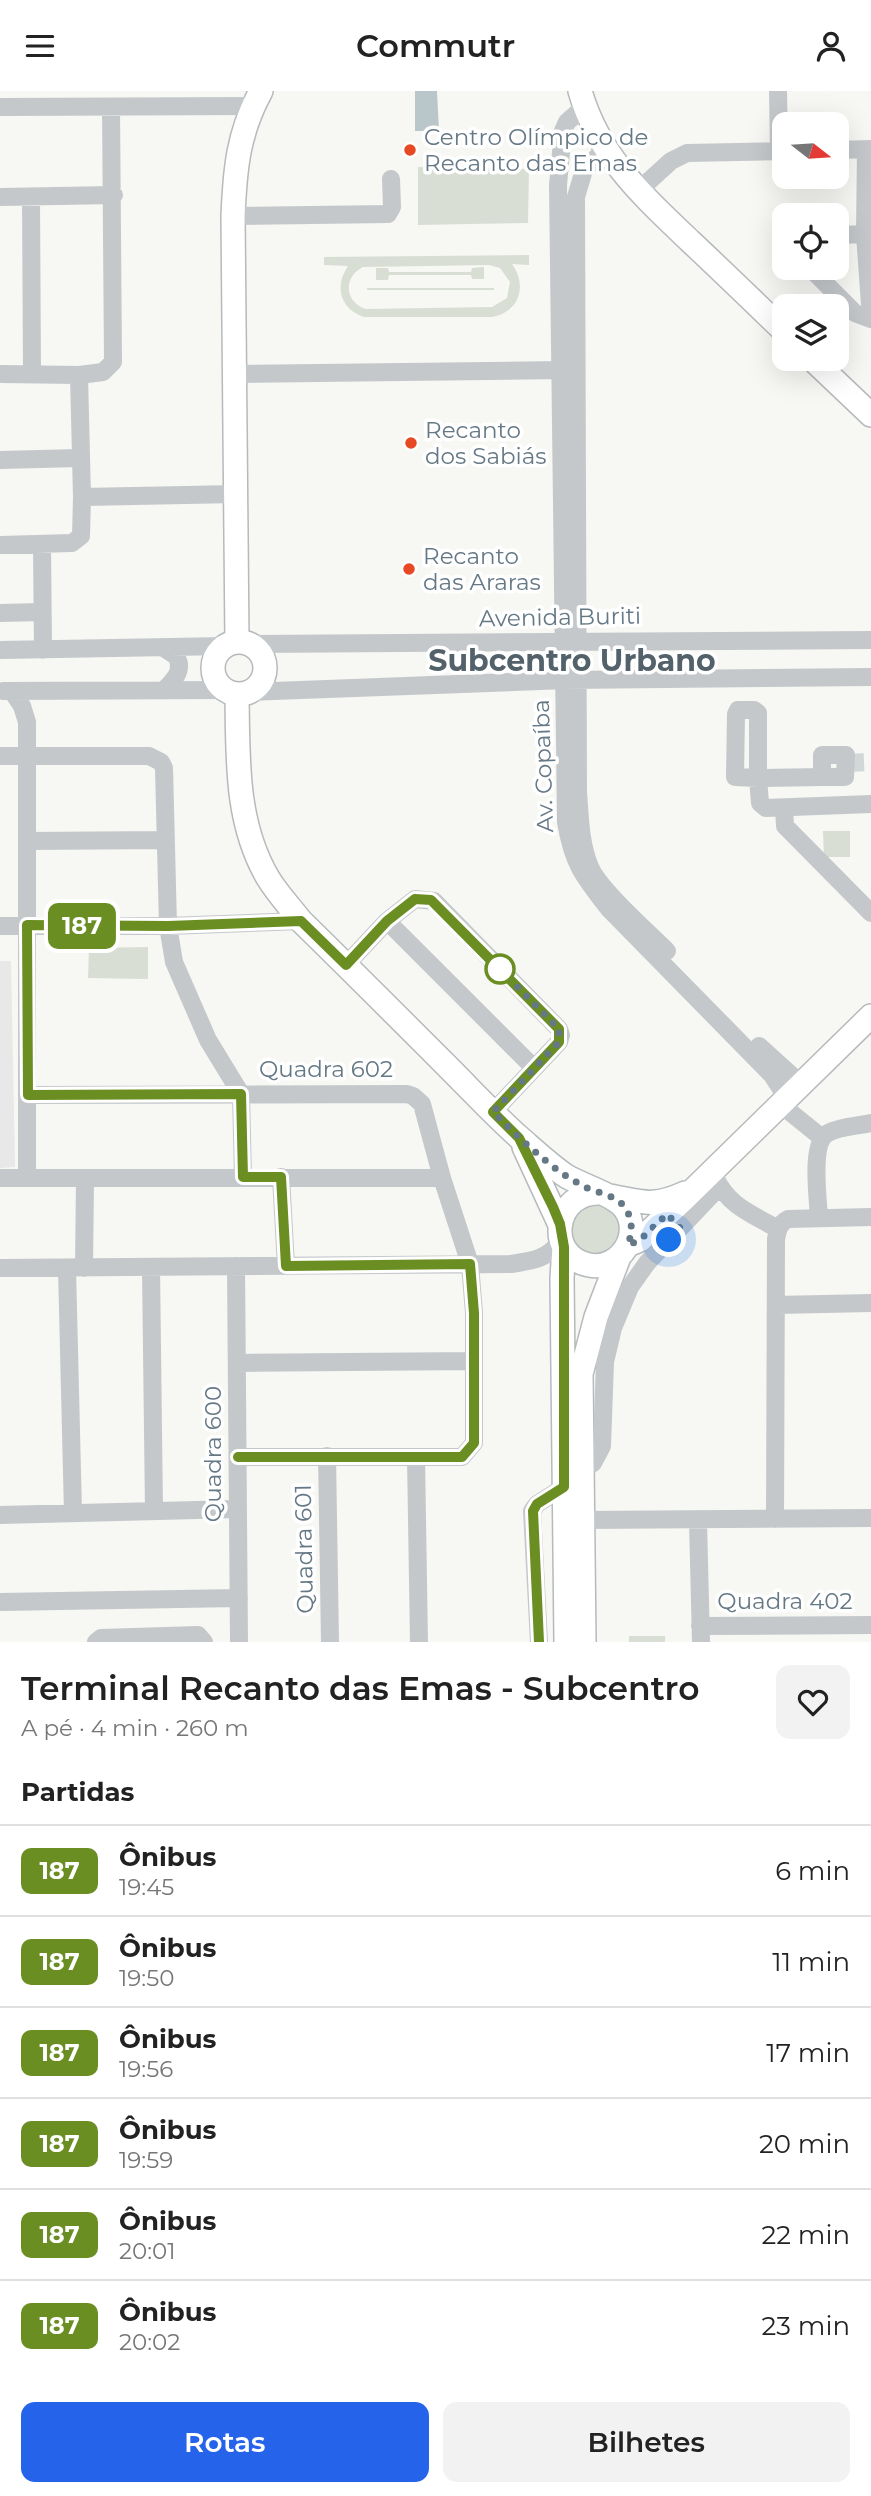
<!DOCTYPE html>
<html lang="pt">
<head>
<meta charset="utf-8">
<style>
	body { margin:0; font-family:Montserrat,sans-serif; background:#f2f2f2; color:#222; height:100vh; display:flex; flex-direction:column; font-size:26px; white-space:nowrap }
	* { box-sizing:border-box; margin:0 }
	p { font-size:23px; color:#767676 }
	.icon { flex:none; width:38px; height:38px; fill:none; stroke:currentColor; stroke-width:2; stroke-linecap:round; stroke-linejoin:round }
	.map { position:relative; height:1551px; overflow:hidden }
	.panel { display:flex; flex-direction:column; background:#fff; flex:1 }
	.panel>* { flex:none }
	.badge { padding:0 14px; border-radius:10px; font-size:24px; line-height:46px }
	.needle { width:46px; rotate:107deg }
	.controls { position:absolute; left:772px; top:21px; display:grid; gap:14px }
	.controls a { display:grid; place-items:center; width:77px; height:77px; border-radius:14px; background:#fff; box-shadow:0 7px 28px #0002; font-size:35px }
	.you { position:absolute; width:35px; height:35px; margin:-18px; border:5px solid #fff; border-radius:50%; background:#1a73e8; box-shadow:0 0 0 10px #1a73e833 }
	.map>.badge { position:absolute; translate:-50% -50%; box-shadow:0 0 0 4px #fff }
	h2 { padding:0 21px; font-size:26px; line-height:63px }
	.round { display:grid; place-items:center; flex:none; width:74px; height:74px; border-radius:14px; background:#f2f2f2 }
	.summary { display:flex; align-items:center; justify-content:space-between; height:119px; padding:0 21px }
	h1 { font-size:33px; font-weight:600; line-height:52px }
	.action { display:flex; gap:14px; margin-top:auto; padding:14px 21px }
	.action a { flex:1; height:80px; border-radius:14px; background:#2563eb; color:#fff; font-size:28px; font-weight:600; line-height:80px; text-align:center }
	.action a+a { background:#f2f2f2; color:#222 }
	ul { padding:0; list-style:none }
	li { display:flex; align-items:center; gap:21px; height:91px; padding:0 21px; border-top:2px solid #e0e0e0 }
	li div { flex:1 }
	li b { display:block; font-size:26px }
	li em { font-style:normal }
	li .badge { min-width:77px; font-weight:700; text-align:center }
	header { display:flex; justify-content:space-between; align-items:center; height:91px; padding:0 21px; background:#fff; font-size:32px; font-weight:600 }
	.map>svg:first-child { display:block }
	.built { fill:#e7e8e7 }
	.green { fill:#d8ded4; fill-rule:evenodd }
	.water { fill:#bac7ca }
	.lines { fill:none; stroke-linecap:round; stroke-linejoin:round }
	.minor-tunnel { stroke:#d2d7d8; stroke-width:18; stroke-dasharray:18 9; stroke-linecap:butt }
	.major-casing { stroke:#b5babd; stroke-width:26 }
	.minor { stroke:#c4c8cb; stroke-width:18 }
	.major { stroke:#fff; stroke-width:23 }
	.line-casing { stroke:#fff; stroke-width:16 }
	.line { stroke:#6b8e23; stroke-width:10 }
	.walk { stroke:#657885; stroke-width:7; stroke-dasharray:0 12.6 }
	.poi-dot { fill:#e64924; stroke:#fff; stroke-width:2.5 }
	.stop-dot { fill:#fff; stroke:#6b8e23; stroke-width:3.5 }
	.labels { text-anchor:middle; stroke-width:7; stroke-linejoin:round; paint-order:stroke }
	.poi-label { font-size:23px; fill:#657885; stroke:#fff; text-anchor:start }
	.street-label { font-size:23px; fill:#657885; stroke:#fff }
	.district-label { font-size:30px; font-weight:bold; fill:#53616a; stroke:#fff }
</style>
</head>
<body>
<header><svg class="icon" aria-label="menu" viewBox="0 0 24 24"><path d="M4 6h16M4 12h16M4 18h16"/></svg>Commutr<svg class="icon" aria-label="person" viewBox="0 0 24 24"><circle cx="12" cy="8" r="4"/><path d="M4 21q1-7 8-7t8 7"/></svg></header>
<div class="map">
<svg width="871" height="1551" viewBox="0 0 871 1551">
	<rect width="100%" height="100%" fill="#f7f7f3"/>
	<path class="built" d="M0 870H11L15 1076 0 1077Z"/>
	<path class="green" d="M418 76 529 78 528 132 418 134Z
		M529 164V174L512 173C528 195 519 221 492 226H364C340 218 334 195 348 175L324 174V166ZM489 174 500 177 510 191 507 207 492 216 366 218C344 211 343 186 363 176Z
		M484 176V188H472L471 184H389L388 189H376V177H388L389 181H471L472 177Z
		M367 197H494V199H367Z
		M823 740H850V766H824Z
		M148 856V888L88 887 89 857Z
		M599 1108 623 1126 620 1156 592 1168 568 1150 572 1120Z
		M629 1545H665V1551H629Z"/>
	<path class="water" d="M415 0H437L439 40H415Z"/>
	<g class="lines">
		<path class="minor-tunnel" d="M846 672 871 671"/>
		<defs>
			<path id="major" d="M580 0C599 66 642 104 690 150 722 180 753 210 784 240
				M812 268 871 324
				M237 551 233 125C235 78 238 42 261 0
				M213 577a26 26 0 1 1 52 0a26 26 0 1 1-52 0Z
				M237 603C238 666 235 731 268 787 277 802 290 816 301 830 350 878 399 927 448 976 472 1000 495 1025 520 1047 535 1060 550 1074 566 1085 583 1095 616 1104 625 1118 643 1143 620 1180 589 1174 544 1165 554 1099 601 1102
				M524 1056 560 1134
				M610 1105C643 1111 652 1117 685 1102
				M628 1154 640 1149 686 1106 871 925
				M564 1156 562 1187 566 1551
				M584 1551 581 1283 596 1226 619 1166"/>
		</defs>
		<use href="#major" class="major-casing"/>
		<path class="minor" d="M778 0 779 60
			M0 16 253 15
			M584 16 567 31 563 40 558 94 566 731C573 773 583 785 609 818L772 984 787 1007
			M605 58 584 79 576 106 578 701C580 726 580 752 590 776 599 798 648 841 667 860
			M836 59 871 58
			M866 59 865 143 871 228
			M638 100 671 70 687 62 784 60
			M0 106 114 104
			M31 106 32 283
			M233 125 388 123 392 116 391 88
			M836 144 871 143
			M810 177 855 222 871 228
			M0 283 79 284 103 281 113 271 111 16
			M235 283 561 279
			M0 369 80 367
			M82 406 237 403
			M0 454 72 452 81 445 82 406 79 284
			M42 454 43 559
			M0 522 42 521
			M249 553 871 549
			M164 557 176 565C184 579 175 588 165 598
			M0 559 226 555
			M3 600 225 599
			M12 600 22 615 27 631V1087
			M250 601 566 589 871 586
			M738 619H754L758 622V687L735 686 736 623Z
			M0 665H149L161 671 164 677 168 835 174 871 208 949 241 1003
			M822 686H845L846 664H822V686L758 687 760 712 766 717 871 713
			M784 717 785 735 871 822
			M27 750 165 749
			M387 830 534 977
			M0 835H168L301 830
			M346 874 387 830 415 808 434 810 559 938 561 944 559 951 493 1021
			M759 955 801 993
			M241 1003 243 1086
			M28 1004 407 1003 413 1005 422 1013 442 1087 470 1173 474 1222V1352L462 1366H238
			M780 1013 821 1046
			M281 1086 286 1175
			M715 1086C728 1115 752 1123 778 1138
			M0 1087H442
			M819 1126C818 1107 810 1051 828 1042 840 1035 858 1035 871 1032
			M236 1175 239 1551
			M151 1176 154 1420
			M0 1177 511 1173C533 1170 548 1168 561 1149
			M67 1177 73 1422
			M84 1177 85 1087
			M776 1214 871 1212
			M238 1272 474 1270
			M327 1365 330 1551
			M416 1366 419 1551
			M582 1380 593 1372 602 1355 605 1271 613 1237 630 1196 647 1172 719 1096
			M0 1424 237 1418
			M775 1428 776 1148C778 1138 779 1133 788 1128L871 1126
			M583 1429 871 1427
			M698 1430 701 1551
			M0 1511 239 1507
			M700 1535 871 1534
			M96 1551 101 1547 198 1544 204 1551
			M539 1551 532 1420 537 1413 564 1396"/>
		<use href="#major" class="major"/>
	</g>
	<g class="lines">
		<defs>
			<path id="line" d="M238 1366H462L474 1352V1222L470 1173 286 1175 281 1086H243L241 1003 28 1004 27 834 168 835 301 830 346 874 387 830 415 808 431 809 559 938V951L493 1021 519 1047 553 1116 560 1133 564 1156V1396L537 1413 533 1420 539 1551"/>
		</defs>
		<use href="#line" class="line-casing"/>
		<use href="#line" class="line"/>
		<path class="walk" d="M500 878 559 938V951L493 1021C515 1043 538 1065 563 1083 571 1088 579 1093 587 1097 599 1102 613 1104 622 1113 633 1125 633 1139 628 1154L640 1149 667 1123 680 1137 669 1149"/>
	</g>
	<g class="poi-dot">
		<circle cx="410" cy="59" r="7"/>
		<circle cx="411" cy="352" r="7"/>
		<circle cx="409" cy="478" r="7"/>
	</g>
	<circle class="stop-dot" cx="500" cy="878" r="14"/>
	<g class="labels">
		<g class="poi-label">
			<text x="424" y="54">Centro Olímpico de<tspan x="424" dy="26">Recanto das Emas</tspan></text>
			<text x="425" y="347">Recanto<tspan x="425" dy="26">dos Sabiás</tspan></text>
			<text x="423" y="473">Recanto<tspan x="423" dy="26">das Araras</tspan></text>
		</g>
		<g class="street-label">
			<text transform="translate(560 526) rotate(-1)" y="8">Avenida Buriti</text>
			<text transform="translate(543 675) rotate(-92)" y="8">Av. Copaíba</text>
			<text x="326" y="986">Quadra 602</text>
			<text transform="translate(213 1363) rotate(-90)" y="8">Quadra 600</text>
			<text transform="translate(304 1458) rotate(-91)" y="8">Quadra 601</text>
			<text x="785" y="1518">Quadra 402</text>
		</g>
		<g class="district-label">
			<text x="572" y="580">Subcentro Urbano</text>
		</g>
	</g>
</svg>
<div class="controls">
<a><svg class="needle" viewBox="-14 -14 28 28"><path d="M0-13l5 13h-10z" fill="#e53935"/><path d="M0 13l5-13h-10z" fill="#767676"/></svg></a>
<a><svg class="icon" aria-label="locate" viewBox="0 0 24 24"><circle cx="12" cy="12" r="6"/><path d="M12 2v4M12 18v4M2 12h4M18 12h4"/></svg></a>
<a><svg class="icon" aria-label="layers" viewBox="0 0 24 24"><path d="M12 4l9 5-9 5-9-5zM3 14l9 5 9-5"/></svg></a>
</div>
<div class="you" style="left:669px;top:1149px"></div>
<b class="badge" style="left:82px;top:835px;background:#6b8e23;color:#fff">187</b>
</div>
<section class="panel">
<div class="summary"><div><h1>Terminal Recanto das Emas - Subcentro</h1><p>A pé · 4 min · 260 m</p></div><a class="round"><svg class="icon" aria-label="heart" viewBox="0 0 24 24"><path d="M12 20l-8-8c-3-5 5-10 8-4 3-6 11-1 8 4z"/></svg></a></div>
<h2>Partidas</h2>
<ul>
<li><span class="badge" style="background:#6b8e23;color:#fff">187</span><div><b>Ônibus</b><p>19:45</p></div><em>6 min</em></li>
<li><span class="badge" style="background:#6b8e23;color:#fff">187</span><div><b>Ônibus</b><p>19:50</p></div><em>11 min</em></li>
<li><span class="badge" style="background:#6b8e23;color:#fff">187</span><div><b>Ônibus</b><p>19:56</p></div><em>17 min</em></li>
<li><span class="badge" style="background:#6b8e23;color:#fff">187</span><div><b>Ônibus</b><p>19:59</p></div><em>20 min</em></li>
<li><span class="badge" style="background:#6b8e23;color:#fff">187</span><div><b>Ônibus</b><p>20:01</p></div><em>22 min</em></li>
<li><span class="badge" style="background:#6b8e23;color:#fff">187</span><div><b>Ônibus</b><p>20:02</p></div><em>23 min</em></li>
</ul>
<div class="action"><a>Rotas</a><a>Bilhetes</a></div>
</section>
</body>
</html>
